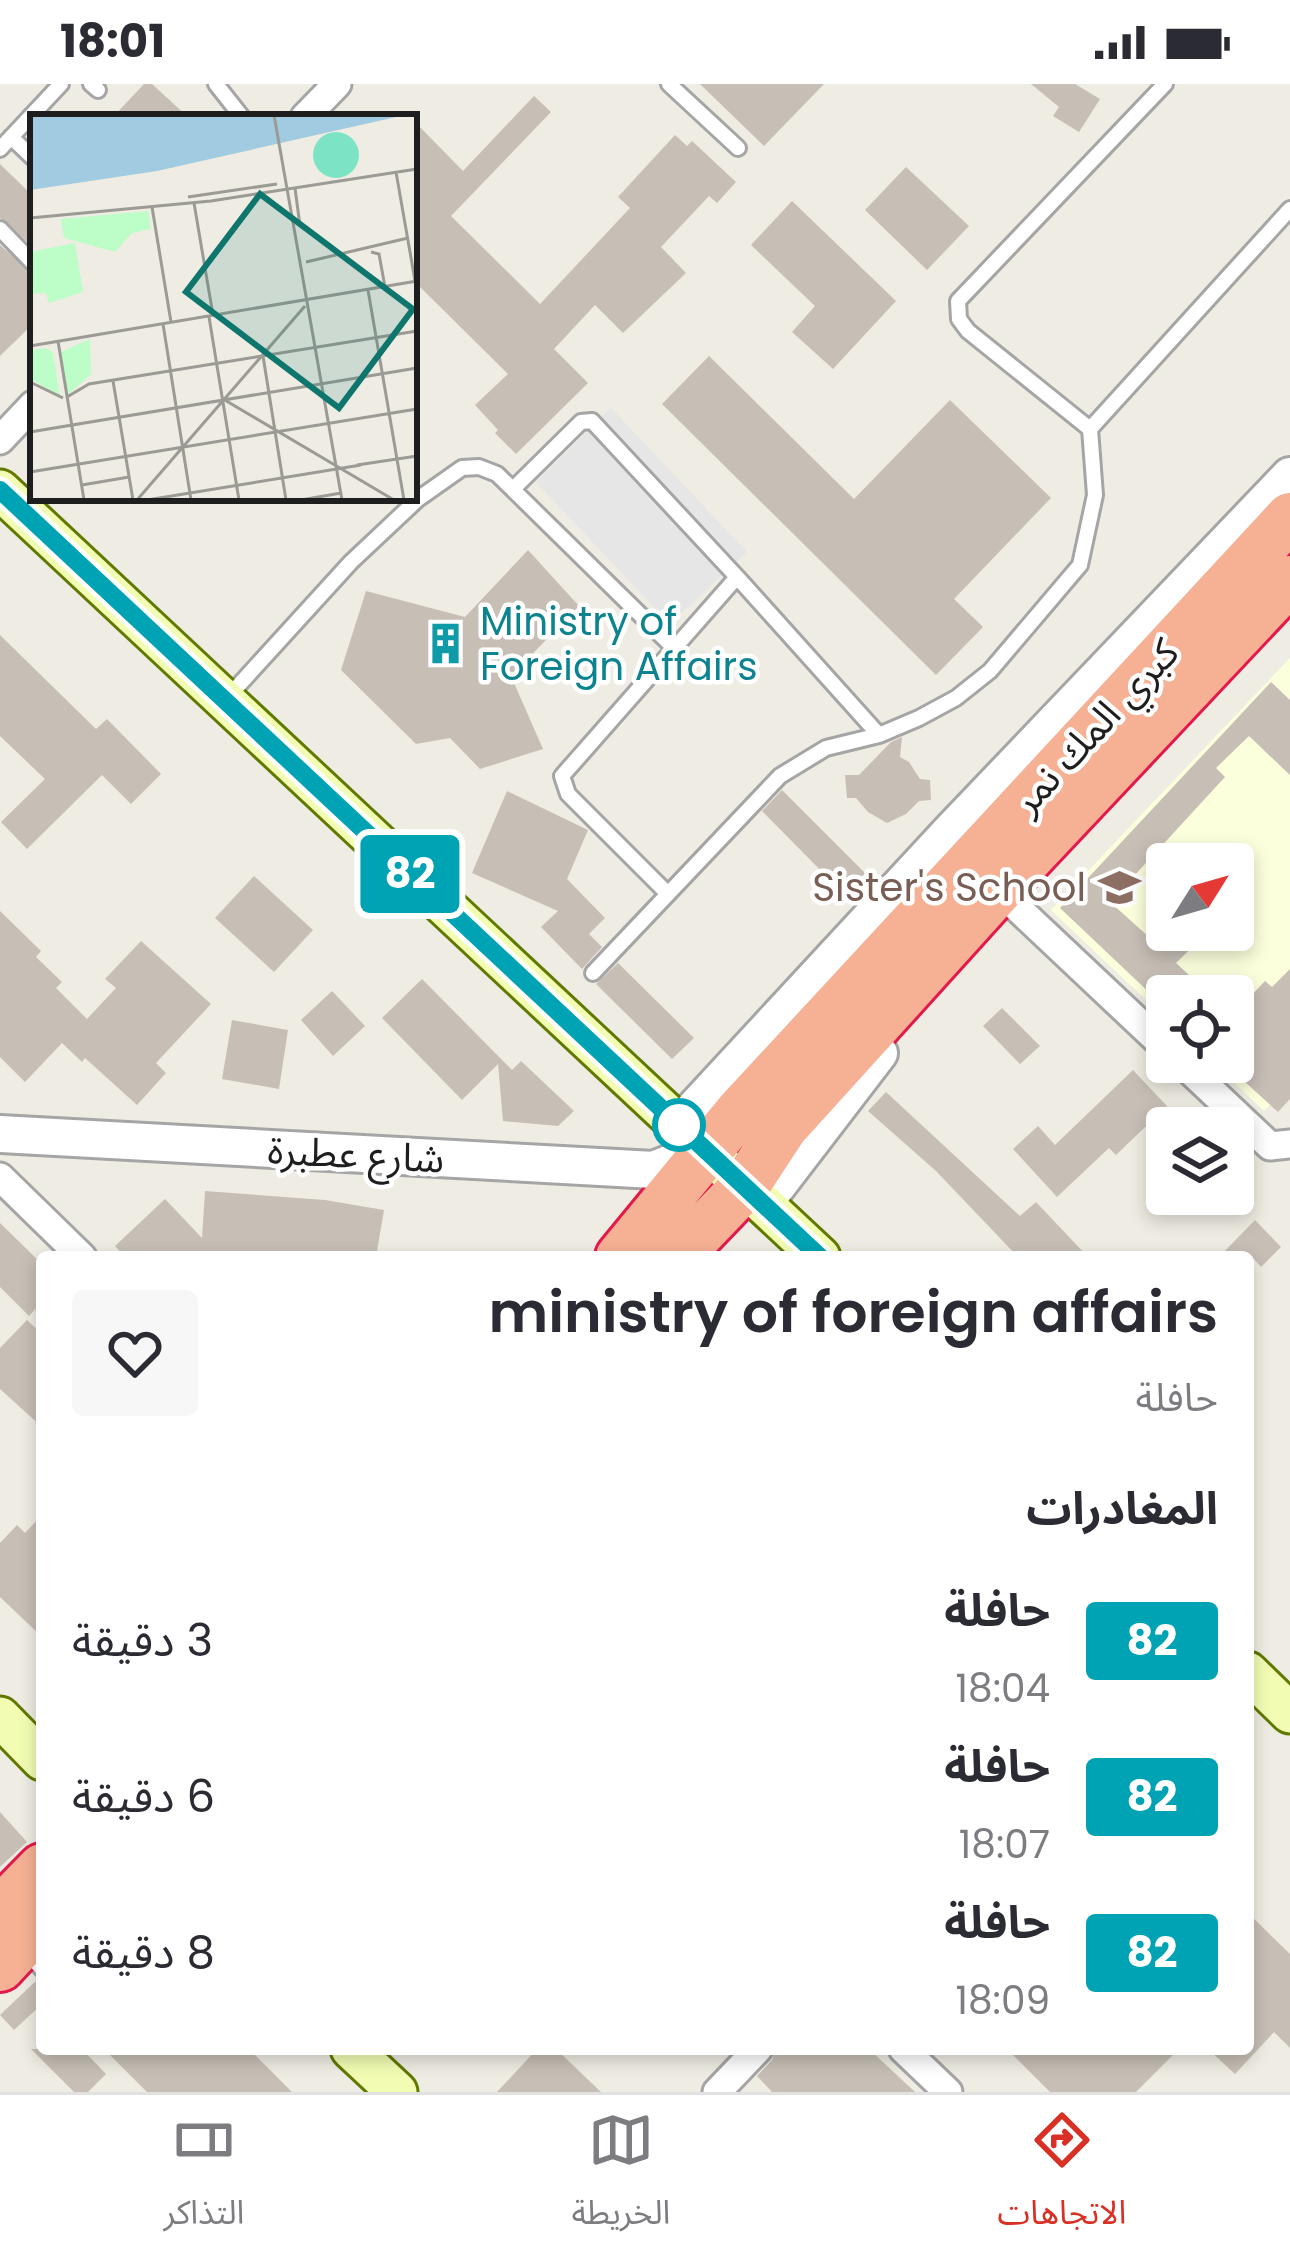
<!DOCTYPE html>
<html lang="ar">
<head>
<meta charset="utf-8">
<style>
	body { margin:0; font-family:Poppins,"Noto Sans Arabic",sans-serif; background:#f7f7f7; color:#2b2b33; direction:rtl; height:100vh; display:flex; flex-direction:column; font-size:45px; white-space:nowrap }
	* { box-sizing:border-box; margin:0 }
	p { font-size:39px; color:#7c7c81 }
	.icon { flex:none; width:66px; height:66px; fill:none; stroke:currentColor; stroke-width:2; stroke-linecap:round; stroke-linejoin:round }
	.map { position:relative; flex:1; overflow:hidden; direction:ltr }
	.drawer { position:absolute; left:36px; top:1167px; width:1218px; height:804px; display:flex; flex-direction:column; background:#fff; border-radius:12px; box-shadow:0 6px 18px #0003; direction:rtl }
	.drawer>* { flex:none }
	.badge { padding:0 24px; border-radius:9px; font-size:42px; line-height:78px }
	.needle { width:78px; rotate:53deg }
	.buttons { position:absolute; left:1146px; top:759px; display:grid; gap:24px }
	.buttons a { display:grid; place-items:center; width:108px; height:108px; border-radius:12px; background:#fff; box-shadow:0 6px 18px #0003; font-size:60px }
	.map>.badge { position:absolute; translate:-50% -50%; box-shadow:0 0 0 6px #fff }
	h2 { padding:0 36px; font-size:45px; line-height:108px }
	.round { display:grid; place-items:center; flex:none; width:126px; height:126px; border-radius:12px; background:#f7f7f7 }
	.headline { display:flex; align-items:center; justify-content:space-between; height:204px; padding:0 36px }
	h1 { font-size:57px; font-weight:600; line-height:90px }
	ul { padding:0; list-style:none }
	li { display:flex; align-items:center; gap:36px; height:156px; padding:0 36px }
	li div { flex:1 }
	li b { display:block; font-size:45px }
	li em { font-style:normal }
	li .badge { min-width:132px; font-weight:700; text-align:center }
	.status { display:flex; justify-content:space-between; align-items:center; height:84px; padding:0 60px; background:#fff; direction:ltr }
	.status svg { height:33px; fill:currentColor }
	.dock { display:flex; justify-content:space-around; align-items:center; height:168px; border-top:3px solid #e1e1e2; background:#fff; font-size:33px; color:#7c7c81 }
	.dock a { display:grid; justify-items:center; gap:6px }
	.dock .active { color:#d93025 }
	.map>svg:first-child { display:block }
	.education { fill:#fcffdc; fill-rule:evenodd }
	.parking { fill:#e6e6e6 }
	.building { fill:#c7bfb6 }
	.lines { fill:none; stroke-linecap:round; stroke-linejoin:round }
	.service-casing { stroke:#a5a5a5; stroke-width:20 }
	.minor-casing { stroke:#a5a5a5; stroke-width:33 }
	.tertiary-casing { stroke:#a5a5a5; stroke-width:42 }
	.secondary-casing { stroke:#607900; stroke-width:45 }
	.trunk-casing { stroke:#e4194b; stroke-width:54 }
	.service { stroke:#fff; stroke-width:14 }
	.minor { stroke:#fff; stroke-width:27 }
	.tertiary { stroke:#fff; stroke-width:36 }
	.secondary { stroke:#f2fdb3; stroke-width:39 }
	.trunk { stroke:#f6b094; stroke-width:48 }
	.line-casing { stroke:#fff; stroke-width:27 }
	.line { stroke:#00a3b4; stroke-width:18 }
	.stop-dot { fill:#fff; stroke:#00a3b4; stroke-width:6 }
	.labels { text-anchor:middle; stroke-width:9; stroke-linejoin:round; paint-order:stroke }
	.culture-label { font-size:39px; fill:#0d838f; stroke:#fff; text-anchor:start }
	.street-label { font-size:39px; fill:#1e1e1e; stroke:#fff }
	.education-label { font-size:39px; fill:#785e54; stroke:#fff; text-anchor:end }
	.inset-road { fill:none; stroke:#9b9a94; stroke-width:3 }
	.view { fill:#0f766e; fill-opacity:0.15; stroke:#0f766e; stroke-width:6 }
	.inset-edge { fill:none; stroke:#1e1e1e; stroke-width:6 }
</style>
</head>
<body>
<div class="status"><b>18:01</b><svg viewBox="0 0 49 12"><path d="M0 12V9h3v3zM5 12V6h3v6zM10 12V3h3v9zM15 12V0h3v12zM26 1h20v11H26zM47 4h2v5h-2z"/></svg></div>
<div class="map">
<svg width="1290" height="2008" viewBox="0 0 1290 2008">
	<rect width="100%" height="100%" fill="#efece3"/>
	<path class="education" d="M1290 574V1000L1264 1027 1212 978H1233V912H1167V936L1051 826ZM1167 780H1233V846H1167Z"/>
	<path class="parking" d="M611 324 747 468 670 540 536 398Z"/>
	<path class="building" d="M144 0H152L188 33H113Z
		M700 0H824L764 62Z
		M1031 0H1075L1100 15 1079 48 1053 32 1059 23Z
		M534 12 551 28 451 132 540 220 630 124 618 113 675 51 687 62 692 57 736 98 717 119 709 112 661 163 686 189 623 249 595 221 554 265 588 299 516 370 495 349 498 346 475 321 508 290 414 197V37L463 87Z
		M0 80 33 112V163L0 134Z
		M906 83 969 142 927 186 865 126Z
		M792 117 896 217 833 285 792 248 815 222 751 161Z
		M0 161 33 190V240L0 272Z
		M709 272 854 415 950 316 1051 414 954 515 983 543 936 591 662 320Z
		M528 466 579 522 511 592 543 665 480 685 450 654 416 660 341 586 366 507 465 533Z
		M0 551 96 645 107 635 161 690 131 720 102 691 27 765 1 738 45 695 0 652Z
		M1271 598 1290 616V691L1249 652 1216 684 1225 693 1110 818 1149 853 1156 846H1210L1176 879 1212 912H1153L1060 824Z
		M902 653 900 673 909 678 920 695 930 696 931 716 919 717 906 730 887 739 868 728 856 714H847L845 691H859L891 658Z
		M782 706 871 795 850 816 762 727Z
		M507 707 588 746 567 795 605 834 589 850 602 863 582 885 541 843 558 827 472 789Z
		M254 792 313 846 274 888 215 834Z
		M0 827 41 867 36 873 62 898 56 904 87 935 116 904 105 895 141 857 211 920 156 979 166 989 137 1021 85 974 82 978 62 959 25 998 0 973Z
		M618 879 694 954 672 975 596 900Z
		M1290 885V1015L1278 1028 1233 987V931L1265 897 1272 903Z
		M422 895 512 986 521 977 574 1027 558 1042 503 1037 498 980 462 1016 382 934Z
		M332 907 365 942 333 972 301 936Z
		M1002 924 1040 962 1020 980 983 942Z
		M232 936 288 946 279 1005 222 995Z
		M1133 986 1167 1022 1116 1071 1109 1064 1057 1113 1013 1065 1038 1042 1055 1061Z
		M886 1008 1020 1132 1036 1118 1088 1173H1018L936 1087 868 1027Z
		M205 1107 325 1116 384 1126 376 1173 315 1167 314 1173H125L115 1162 165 1115 202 1154Z
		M1255 1136 1281 1163 1261 1183 1252 1173H1219Z
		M0 1139 42 1180V1218L29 1232 0 1203Z
		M27 1236 42 1250V1343L0 1305V1264Z
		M42 1431V1553L0 1513V1459L17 1441 25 1449Z
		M0 1728 27 1758 0 1783Z
		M1248 1829 1290 1870V1964L1274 1948 1235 1990 1208 1965H1248Z
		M38 1895 42 1896V1920L14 1946 0 1931Z
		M31 1965H82L106 1990 88 2008H74Z
		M104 1965H249L292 2008H147Z
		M537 1965H556L601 2008H497Z
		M776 1965H869L915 2008H772L757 1992 772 1976Z
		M1007 1965H1179L1136 2008H1050Z"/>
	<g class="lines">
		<defs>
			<path id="service" d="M91 0 98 6
				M216 0 242 33
				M669 0 738 64
				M11 53 33 74
				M0 65 61 0
				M0 145 33 179
				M1090 345 1290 125
				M513 405 581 338 592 337 737 493
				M228 613 351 478 418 415 462 384 479 383 497 390 673 563
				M668 810 568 710 562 692 737 493 879 651
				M593 889 780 692 826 664 879 651 919 634 956 614 990 587 1080 481 1095 411 1090 345 968 247 959 235 958 217 1165 0
				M24 1865 42 1885"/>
			<path id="minor" d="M305 33 337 0
				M0 356 33 321
				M1010 817 1167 965
				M1181 978 1270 1062 1290 1060
				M0 1093 82 1173
				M903 1965 948 2008
				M717 2008 758 1965"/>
			<path id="tertiary" d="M679 1041 951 747 1290 392
				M0 1050 654 1086 705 1065
				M764 1119 879 969"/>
			<path id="secondary" d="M0 406 820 1173
				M1248 1588 1290 1629
				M0 1633 42 1676
				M351 1965 397 2008"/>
			<path id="trunk" d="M620 1173 740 1027 1290 433
				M677 1173 745 1102 783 1044 1002 802 1290 496
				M0 1827 42 1784
				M0 1883 42 1838"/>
		</defs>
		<use href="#service" class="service-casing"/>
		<use href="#minor" class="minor-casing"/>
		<use href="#tertiary" class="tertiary-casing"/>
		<use href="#secondary" class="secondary-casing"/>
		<use href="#trunk" class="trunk-casing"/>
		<use href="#service" class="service"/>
		<use href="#minor" class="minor"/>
		<use href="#tertiary" class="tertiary"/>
		<use href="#secondary" class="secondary"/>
		<use href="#trunk" class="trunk"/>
	</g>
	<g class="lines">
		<defs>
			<path id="line" d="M0 406 820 1173"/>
		</defs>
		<use href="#line" class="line-casing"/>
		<use href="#line" class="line"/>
	</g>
	<defs>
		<symbol id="building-bare" viewBox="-9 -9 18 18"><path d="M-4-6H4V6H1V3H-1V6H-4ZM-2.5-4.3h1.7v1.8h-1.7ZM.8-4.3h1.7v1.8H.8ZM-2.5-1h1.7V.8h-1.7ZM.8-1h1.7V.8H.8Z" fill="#0f9aa8" stroke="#fff" stroke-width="2.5" paint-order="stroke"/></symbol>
		<symbol id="school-bare" viewBox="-9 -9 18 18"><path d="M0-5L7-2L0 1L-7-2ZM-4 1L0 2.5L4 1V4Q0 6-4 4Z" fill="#8d6e63" stroke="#fff" stroke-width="2.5" paint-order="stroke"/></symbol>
	</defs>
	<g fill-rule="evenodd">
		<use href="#building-bare" x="416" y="530" width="59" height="59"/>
		<use href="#school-bare" x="1090" y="774" width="59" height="59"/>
	</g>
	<circle class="stop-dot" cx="679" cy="1041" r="24"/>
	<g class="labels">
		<g class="culture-label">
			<text x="480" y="551">Ministry of<tspan x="480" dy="45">Foreign Affairs</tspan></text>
		</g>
		<g class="street-label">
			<text transform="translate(1095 642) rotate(-47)" y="14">كبري المك نمر</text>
			<text transform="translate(356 1070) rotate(3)" y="14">شارع عطبرة</text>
		</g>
		<g class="education-label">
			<text x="1086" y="817">Sister's School</text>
		</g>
	</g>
	<g transform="translate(30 30)">
		<rect width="387" height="387" fill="#efece3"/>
		<path d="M118 97 121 115 102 119 85 138 34 124 31 105ZM45 129 53 178 19 189 16 179 0 180V138ZM60 225 61 260 38 281 31 238ZM16 234 23 239 30 283 0 264V236Z" fill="#bdfdc8"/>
		<path d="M283 41a23 23 0 1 1 46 0a23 23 0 1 1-46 0Z" fill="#7ce4c5"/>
		<path d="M0 1H375L127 57 0 76Z" fill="#a0cbe0"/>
		<path class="inset-road" d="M244 1 312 386M366 58 387 178M265 74 270 112M158 83 247 70M164 89 183 201M122 93 141 208M0 104 181 87 387 55M341 138 349 140 355 173M276 148 378 124M338 176 374 386M179 203 209 386M133 210 161 386M28 227 54 386M0 232 387 167M233 242 256 386M83 267 103 386M0 268 33 284M37 283 59 270 387 217M193 285 364 386M0 318 387 254M327 351 387 342M0 358 387 295M52 371 99 363M107 386 275 192M117 386 331 351M271 386 311 379"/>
		<path class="view" d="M230 80 383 195 309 294 156 178Z"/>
		<rect width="387" height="387" class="inset-edge"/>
	</g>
</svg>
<div class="buttons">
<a><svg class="needle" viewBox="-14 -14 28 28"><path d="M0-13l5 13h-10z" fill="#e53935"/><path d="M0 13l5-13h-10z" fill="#7c7c81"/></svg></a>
<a><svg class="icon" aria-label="locate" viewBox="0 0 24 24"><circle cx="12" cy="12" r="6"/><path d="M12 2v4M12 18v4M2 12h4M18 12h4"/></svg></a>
<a><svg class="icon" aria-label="layers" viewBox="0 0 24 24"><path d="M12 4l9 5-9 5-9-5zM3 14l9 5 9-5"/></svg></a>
</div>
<b class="badge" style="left:410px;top:790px;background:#00a3b4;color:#fff">82</b>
<section class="drawer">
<div class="headline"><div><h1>ministry of foreign affairs</h1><p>حافلة</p></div><a class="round"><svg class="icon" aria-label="heart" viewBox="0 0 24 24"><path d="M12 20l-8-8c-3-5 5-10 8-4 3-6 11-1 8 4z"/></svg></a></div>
<h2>المغادرات</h2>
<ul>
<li><span class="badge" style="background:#00a3b4;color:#fff">82</span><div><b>حافلة</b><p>18:04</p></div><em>3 دقيقة</em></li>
<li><span class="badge" style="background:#00a3b4;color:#fff">82</span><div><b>حافلة</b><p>18:07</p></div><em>6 دقيقة</em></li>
<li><span class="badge" style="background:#00a3b4;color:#fff">82</span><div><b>حافلة</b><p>18:09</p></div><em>8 دقيقة</em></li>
</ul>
</section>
</div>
<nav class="dock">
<a class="active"><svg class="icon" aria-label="directions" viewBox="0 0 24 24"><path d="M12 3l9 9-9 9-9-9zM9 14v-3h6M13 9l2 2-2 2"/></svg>الاتجاهات</a>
<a><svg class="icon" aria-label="map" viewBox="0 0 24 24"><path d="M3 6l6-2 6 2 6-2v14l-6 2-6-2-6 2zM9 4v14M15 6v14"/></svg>الخريطة</a>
<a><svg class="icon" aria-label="tickets" viewBox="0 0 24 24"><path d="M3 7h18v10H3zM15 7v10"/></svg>التذاكر</a>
</nav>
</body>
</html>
